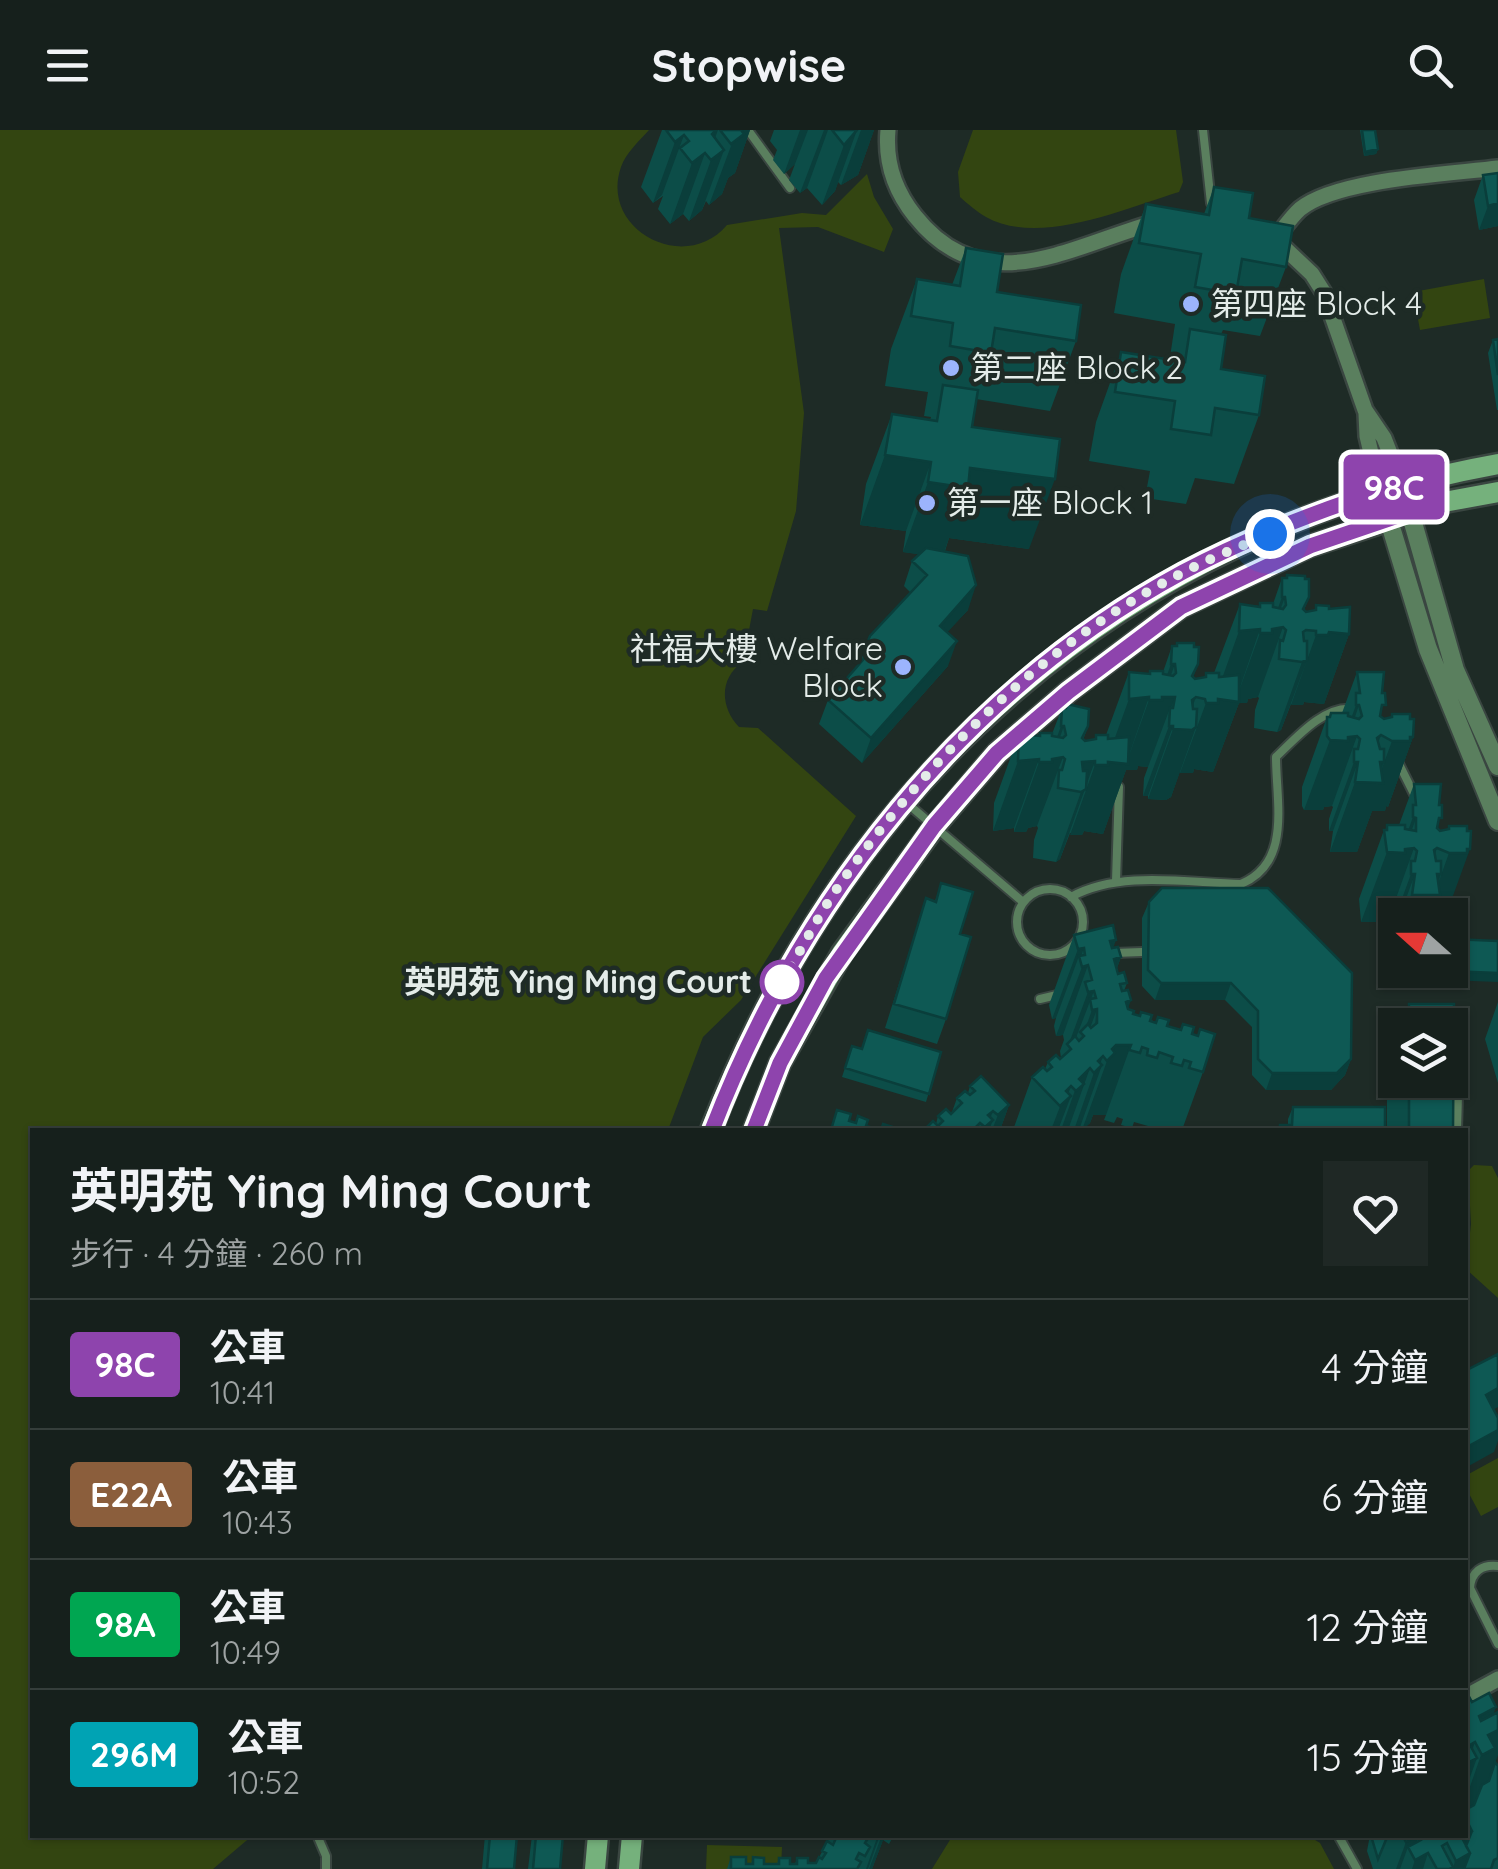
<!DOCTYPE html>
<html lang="zh-TW">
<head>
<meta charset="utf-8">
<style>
	body { margin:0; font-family:Quicksand,"Noto Sans TC",sans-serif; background:#1f2825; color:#f1f3f6; height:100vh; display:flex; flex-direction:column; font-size:38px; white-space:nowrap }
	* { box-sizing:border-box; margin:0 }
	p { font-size:32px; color:#9ea3a3 }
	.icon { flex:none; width:55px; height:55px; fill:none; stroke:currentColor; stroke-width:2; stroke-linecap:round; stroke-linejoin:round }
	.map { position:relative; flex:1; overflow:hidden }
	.drawer { position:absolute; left:30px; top:998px; width:1438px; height:710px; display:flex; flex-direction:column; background:#16201c; border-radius:0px; box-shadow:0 2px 8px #0004,0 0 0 2px #353e3b }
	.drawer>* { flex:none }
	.badge { padding:0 20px; border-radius:8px; font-size:35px; line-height:65px }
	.needle { width:65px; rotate:291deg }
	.tools { position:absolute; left:1378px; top:768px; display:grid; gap:20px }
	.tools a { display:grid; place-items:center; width:90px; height:90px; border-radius:0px; background:#16201c; box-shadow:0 2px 8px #0004,0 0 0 2px #353e3b; font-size:50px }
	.you { position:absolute; width:50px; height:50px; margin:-25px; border:8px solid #fff; border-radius:50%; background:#1a73e8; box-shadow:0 0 0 15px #1a73e833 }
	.map>.badge { position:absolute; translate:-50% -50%; box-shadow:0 0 0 5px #fff }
	.round { display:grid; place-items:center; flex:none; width:105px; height:105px; border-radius:0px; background:#1f2825 }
	.headline { display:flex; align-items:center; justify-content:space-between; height:170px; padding:0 40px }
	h1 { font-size:48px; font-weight:700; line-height:75px }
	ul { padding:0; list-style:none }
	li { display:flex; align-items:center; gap:30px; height:130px; padding:0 40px; border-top:2px solid #353e3b }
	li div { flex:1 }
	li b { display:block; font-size:38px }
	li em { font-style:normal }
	li .badge { min-width:110px; font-weight:700; text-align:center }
	header { display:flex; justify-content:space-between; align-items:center; height:130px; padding:0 40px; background:#16201c; font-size:45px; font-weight:700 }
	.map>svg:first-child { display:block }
	.green { fill:#334511 }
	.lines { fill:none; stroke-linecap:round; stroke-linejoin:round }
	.service-casing { stroke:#3a4641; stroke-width:12 }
	.minor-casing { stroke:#3a4641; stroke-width:20 }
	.tertiary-casing { stroke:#3a4641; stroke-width:22 }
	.secondary-casing { stroke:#3a4641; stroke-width:25 }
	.service { stroke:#5a7f5e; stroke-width:8 }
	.minor { stroke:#5a7f5e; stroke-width:15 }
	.tertiary { stroke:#5a7f5e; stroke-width:18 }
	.secondary { stroke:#75b17c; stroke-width:20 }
	.wall { fill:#0c4d48 }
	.shaded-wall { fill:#0a3e3b }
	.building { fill:#0e5954; stroke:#0a3e3b; stroke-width:2.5 }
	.line-casing { stroke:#fff; stroke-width:22 }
	.line { stroke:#8e44ad; stroke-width:15 }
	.walk { stroke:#e4ece9; stroke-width:10; stroke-dasharray:0 18 }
	.poi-dot { fill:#9cb4fd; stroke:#1e2b26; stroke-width:4 }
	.stop-dot { fill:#fff; stroke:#8e44ad; stroke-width:5 }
	.labels { text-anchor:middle; stroke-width:9; stroke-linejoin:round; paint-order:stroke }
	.poi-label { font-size:32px; fill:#e4ece9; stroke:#1e2b26; text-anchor:start }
	.stop-label { font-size:32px; font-weight:bold; fill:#e4ece9; stroke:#1e2b26; text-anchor:end }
</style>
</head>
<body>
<header><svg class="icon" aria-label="menu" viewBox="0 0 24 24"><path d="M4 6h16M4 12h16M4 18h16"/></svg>Stopwise<svg class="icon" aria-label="search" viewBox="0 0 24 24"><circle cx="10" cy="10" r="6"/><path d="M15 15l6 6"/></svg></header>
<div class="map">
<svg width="1498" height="1739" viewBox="0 0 1498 1739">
	<rect width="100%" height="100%" fill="#1e2b26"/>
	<path class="green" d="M0 0H649C639 11 626 23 621 37 599 100 685 145 727 95L802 83 826 85 867 44 874 67 893 99 884 122 818 97 779 98 804 283 796 381 767 481 753 479 743 532C719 548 720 577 739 597L758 598 856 686 741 870 703 907 668 1000H32V1705H253L213 1739H0Z
		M973 0H1176L1183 52 1179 62C1126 78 1039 117 986 87 977 82 968 74 960 67L958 42Z
		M1484 149 1490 188 1420 200 1413 162Z
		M1474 1035 1492 1036 1498 1048V1168L1466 1139 1471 1094 1468 1041Z
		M1498 1328V1377L1481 1386 1465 1356V1346Z
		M953 1705H1307L1320 1713 1334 1739H932Z
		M707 1715 782 1717 781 1739H706Z"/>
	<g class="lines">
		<defs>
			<path id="service" d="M748 0 790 58
				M1203 0 1211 73
				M1399 634 1415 666
				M1113 657H1119L1116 751
				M908 674 1023 772
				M1017 792a33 33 0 1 1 66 0a33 33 0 1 1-66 0Z
				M1071 767C1120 740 1187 753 1241 754 1292 733 1276 672 1276 627 1295 609 1324 575 1353 579
				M1114 823 1142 822
				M1040 869 1057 865
				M1457 1000 1458 965
				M1498 1436C1482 1434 1471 1442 1470 1458L1498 1514
				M317 1705 326 1726V1739
				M1338 1705 1357 1739"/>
			<path id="minor" d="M888 0C885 32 895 61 915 86 985 174 1072 115 1157 92
				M1275 109 1312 144 1324 163 1365 280 1384 308 1402 354
				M1275 109C1283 99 1291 87 1300 79 1336 49 1450 44 1498 38
				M1366 284 1367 306 1380 361
				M1465 1567 1498 1549"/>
			<path id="tertiary" d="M1402 354 1455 540 1498 636
				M1380 361 1428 519 1498 691"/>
			<path id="secondary" d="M711 1000C848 649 1123 401 1498 334
				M754 1000 780 933 842 823 935 696 997 623 1068 562 1181 477 1310 416 1444 372 1498 362
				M595 1739 598 1705
				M629 1739 632 1705"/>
		</defs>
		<use href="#service" class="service-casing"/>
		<use href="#minor" class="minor-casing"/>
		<use href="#tertiary" class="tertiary-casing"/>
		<use href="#secondary" class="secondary-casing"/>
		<use href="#service" class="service"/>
		<use href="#minor" class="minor"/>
		<use href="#tertiary" class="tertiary"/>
		<use href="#secondary" class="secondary"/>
	</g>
	<path class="wall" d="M662 0H750L735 43 728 48 722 64 709 75 706 71 702 80 689 91 683 84 670 94 658 79 663 66 653 73 641 57Z
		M774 0H874L858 45 841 55 838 52 835 61 822 75 807 58 800 63 789 50 795 34 784 44 773 30 777 20 770 11Z
		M1360 0H1375L1378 19 1376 24 1364 26Z
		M1498 43V96L1479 100 1474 70 1483 45Z
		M1214 57 1249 88 1286 137 1260 206 1223 200 1221 204V239L1259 285 1234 354 1195 348 1186 374 1145 368 1150 341 1089 331 1096 292 1121 222 1178 231 1179 229 1170 227 1175 194 1114 183 1121 144 1146 74 1204 84Z
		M966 118 997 162 1076 211 1050 281 976 269 972 297 1029 419 949 408 945 421 968 480 947 502 948 536 862 633 819 594 828 570 860 533 870 506 911 463 904 456 912 431 919 424 903 422 906 401 860 395 866 354 892 284 930 290 931 287 924 286 928 262 885 256 891 219 917 149 952 155Z
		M1498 209V280H1497L1488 223 1493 210Z
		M1287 445 1309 467 1304 480 1306 482 1315 480 1316 475 1329 479 1349 504 1324 574 1304 572 1303 575 1291 574 1281 600 1277 602 1254 598 1255 580 1259 568 1258 567 1248 569 1247 573H1239L1213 642 1194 639 1193 643H1180V641L1171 667 1166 670 1148 669V666H1143L1144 648 1148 637 1138 636 1137 640H1126L1103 704 1084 701 1082 705 1070 703 1060 729 1056 732 1033 728 1034 710 1038 698 1037 696 1028 698 1026 702H1014V698L993 701 994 673 1019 604 1038 606 1040 603 1052 604 1062 578H1065L1067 574 1088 596 1083 610 1085 611 1094 610 1096 605H1106L1129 542 1149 544 1150 541 1163 542 1172 516 1195 549 1204 548 1206 543H1214L1240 474 1259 476 1260 473 1273 474 1282 448H1286Z
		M1357 542 1382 563 1381 587 1384 589 1391 587 1392 584 1410 589 1413 607 1388 677 1386 676 1385 681H1372L1357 722H1330L1333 701H1329V689L1333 677 1332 676 1324 677 1323 680H1304L1302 676V657L1327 587H1329L1331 583H1342Z
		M1414 654 1439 675 1438 699 1440 701 1448 700 1449 696H1467L1446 785H1395V835H1387L1389 814H1386V801L1390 789 1389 788 1381 789 1379 792H1361L1359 769 1384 700H1386L1387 695H1399Z
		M941 753 946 889 937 914 885 898 926 768 935 771Z
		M1149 772 1351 929 1345 945 1331 960H1266L1252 945V897L1225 870H1155L1142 856V788Z
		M1074 805 1113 818 1121 827 1117 838 1118 844 1127 853 1124 861 1128 879 1133 884 1192 904 1203 942 1182 1000H1147L1148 996 1134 992 1132 998 1121 995 1123 989 1117 987 1114 993 1104 990 1106 985H1093L1090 993 1082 1000 1080 998 1079 1000H1013L1032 947 1045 939 1048 932 1061 928 1060 921 1064 910 1063 905 1056 906 1054 896 1056 888 1052 889 1049 875Z
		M1498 872V953L1485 909Z
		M1409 874H1454L1453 1000H1387V935L1395 914V950H1450V895H1402Z
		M852 916 862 919 941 922 926 972 842 947Z
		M970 956 1009 975 1000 1000H925L936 994 938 986 952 982 957 968 968 963Z
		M1293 977 1385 1000H1278L1280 995H1288V989Z
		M1465 1562 1472 1572 1493 1584 1495 1632 1498 1636V1739H1373L1367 1721 1370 1705H1465Z
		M485 1705H517L514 1739H482Z
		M532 1705H563L560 1739H528Z
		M831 1705H894L889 1714 883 1710 872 1739H727L731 1727 746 1734H751L753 1727 764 1734H777L779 1728 790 1734H795L797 1728 808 1733H816Z"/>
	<path class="shaded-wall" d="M715 0H718L708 27 705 23 683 84 670 94 692 33Z
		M737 0H750L735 43 728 48 722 64 709 75Z
		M800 0H808L795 34 784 44Z
		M824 0H828L807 58 800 63Z
		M857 0 835 61 822 75 844 15Z
		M861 0H874L858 45 841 55Z
		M684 5 662 65 653 73 675 12Z
		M1378 19 1376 24 1364 26 1365 22Z
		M724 20 702 80 689 91 711 30Z
		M1498 73V96L1479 100 1488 76Z
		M885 325 931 332 906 401 860 395Z
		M970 338 1055 349 1029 419 949 408 942 428 903 422 928 352Z
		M976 455 968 480 931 520 940 496Z
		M1282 467H1285L1273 499 1283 497 1258 567 1248 569 1247 573H1239L1213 642 1194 639 1193 643H1180L1206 573 1214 571 1239 501 1260 499 1235 572 1260 503H1269Z
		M1329 502 1349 504 1324 574 1304 572 1303 575H1291L1316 505Z
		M957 511 948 536 862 633 871 608Z
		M1307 530 1281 600 1277 602 1302 532Z
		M1171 534H1175L1163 567H1175L1169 584 1170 578 1148 637 1138 636 1137 640H1126L1103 704 1084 701 1082 705H1070L1095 635H1105L1129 569 1149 567 1126 634 1149 570H1158Z
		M1198 534 1175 599 1192 570 1196 567 1184 600 1196 597 1171 667 1166 670 1148 669 1192 546Z
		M1356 575H1359L1347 611 1348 607 1357 606 1332 676 1324 677 1323 680H1304L1330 610 1343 611Z
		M1061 596H1064L1052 629 1063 627 1037 696 1028 698 1026 702H1014L1039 632H1048Z
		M1169 596H1173L1148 666H1143Z
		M1381 605 1364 652 1380 632H1384L1377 652 1392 611 1413 607 1388 677 1386 676 1385 681H1372L1357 722H1330L1355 652 1377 608Z
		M1039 629 1014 698 993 701 1018 631Z
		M1095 631 1060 729 1056 732 1081 662 1082 632Z
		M1354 632H1358L1333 701H1329Z
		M1413 687 1416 688 1404 723 1405 719 1414 718 1389 788 1381 789 1379 792H1361L1387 722 1400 723Z
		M1437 718 1420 765 1437 744H1441L1434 765 1449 723 1470 719 1446 785H1405L1412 765 1434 720Z
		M1411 744H1415L1400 785H1396Z
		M1395 788V798L1389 814H1386Z
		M1116 810 1096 867 1094 861 1067 931 1071 919 1068 916 1088 862 1110 811Z
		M1395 812V835H1387Z
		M1084 818 1080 829 1079 826 1056 888 1052 889 1078 819Z
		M1121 827 1095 897 1097 879 1072 948 1084 906 1083 905 1092 880 1114 829Z
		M1088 835 1063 905 1056 906 1082 837Z
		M1450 841 1498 843V852L1447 850Z
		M1161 853H1231L1225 870H1155Z
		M1131 870 1114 918 1116 915H1131L1106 985H1093L1090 993 1082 1000 1107 931 1126 872Z
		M1103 926 1098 940 1102 935 1079 1000H1074L1098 931Z
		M1351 929 1345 945 1331 960H1266L1272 943Z
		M1090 938 1068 1000H1061L1079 949Z
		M1071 956 1066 970 1071 966 1058 1000H1051L1066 961Z
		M1009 975 1000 1000H992L998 985Z
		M993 981 988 994 993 990 989 1000H984L988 985Z
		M1498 1258V1277L1477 1289 1486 1265Z
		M1498 1300V1311L1494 1322 1465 1338V1318Z
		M1496 1577 1480 1621 1475 1612 1468 1633 1477 1628 1465 1661V1622L1479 1586Z
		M1498 1600V1625L1484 1664 1470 1688 1465 1690V1671L1488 1605Z
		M1472 1701 1470 1723 1464 1739H1453L1461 1706Z
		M878 1705H880L868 1739H866Z
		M882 1705H885L872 1739H869Z
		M1419 1705 1412 1724 1408 1717 1400 1739H1396L1406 1712Z
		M1428 1723 1423 1739H1412L1415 1730Z"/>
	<path class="building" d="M666 0H716L712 4 724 20 711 30 705 23 692 33 680 18 689 11 684 5 675 12Z
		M720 0H741L744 4 731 14Z
		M832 0H857L844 15Z
		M1362 0H1375L1378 19 1365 22Z
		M1498 43V73L1488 76 1483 45Z
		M1214 57 1253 63 1249 88 1293 96 1286 137 1242 129 1236 164 1195 157 1201 124 1139 113 1146 74 1209 85Z
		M966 118 1003 124 997 162 1081 175 1076 211 995 198 991 223 950 216 953 193 911 186 917 149 960 156Z
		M1190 199 1226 205 1221 239 1265 246 1259 285 1215 278 1211 305 1171 299 1175 271 1115 262 1121 222 1185 232Z
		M1498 209V245L1493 210Z
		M943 255 978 260 972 297 1060 309 1055 349 970 338 968 358 928 352 931 332 885 325 892 284 937 291Z
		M926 418 968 426 976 455 940 496 957 511 871 608 828 570 875 516 867 513 870 506 927 445 912 431Z
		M1287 445 1305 446V449H1309V467L1303 479 1306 482 1316 480V475L1329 476V479L1350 477 1349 504 1329 502 1328 505H1316V501L1306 500 1303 502 1304 511H1307V530L1302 532 1279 529 1280 510 1283 511 1286 500 1283 497 1272 499V503H1260V499L1239 501 1240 474 1260 477V473H1273V477L1283 479 1286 475 1285 467H1282V448H1287Z
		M1177 513H1194V517H1199L1198 534 1192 546 1195 549 1206 547V543H1219V547L1239 545V572L1218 569V573H1206L1205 569 1196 567 1192 570 1193 579H1197L1196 597 1192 600 1173 599V596H1169L1170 578H1173L1175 567H1162V570H1149V567L1129 569V542L1150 544V541H1163V544L1173 546 1176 543 1175 534H1171L1172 516H1177Z
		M1357 542H1384L1382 563H1385L1386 575H1382L1380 586 1384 589 1392 587V584H1410V589H1414L1413 607H1410V611H1392L1381 605 1377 608 1380 619H1384V632H1380L1383 653 1355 652 1358 632H1354V619H1358L1360 609 1357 606 1348 607V611L1330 610 1327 606V587H1330L1331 583H1348V586L1359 589 1362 586 1359 575H1356V563H1360Z
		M1067 574 1089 579 1088 596 1082 608 1085 611 1096 609V605H1108V609L1129 607 1128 634 1108 632V635H1095V631L1082 632 1083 641H1087L1086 659 1081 662 1058 658 1059 640H1062L1065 629 1063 627 1052 629V632H1039V629L1018 631 1019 604 1040 606V603H1052V606L1063 608 1066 605 1064 596H1061L1062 578H1066Z
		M1414 654H1441L1439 675H1442V688H1439L1437 698 1440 701 1449 699V696H1467V701H1471L1470 719H1467V723H1449L1437 718 1434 720 1436 731H1441V744H1437L1440 765H1412L1415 744H1411V731H1415L1417 721 1414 718 1405 719V723L1387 722 1384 700H1387V695H1405V699L1416 701V688L1413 687V675H1416Z
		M941 753 973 762 960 804 971 807 946 889 894 874 926 768 936 772Z
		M1162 758H1268L1352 843 1351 929 1337 943H1272L1258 929V881L1231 853H1161L1148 840 1149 772Z
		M1113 795 1116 810 1110 811 1112 818 1118 817 1121 827 1114 829 1118 844 1124 842 1127 853 1120 854 1122 861 1128 860 1131 870 1126 872 1128 879 1134 881 1133 884 1140 886 1141 882 1152 885 1150 891 1156 893 1158 887 1169 890 1167 896 1181 900 1183 894 1194 897 1192 904 1198 906 1200 899 1215 904 1203 942 1189 938 1191 932 1184 930 1182 936 1171 933 1173 927 1159 922 1157 928 1147 925 1148 919 1142 917 1140 923 1129 920 1131 915H1116L1112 919 1115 923 1107 931 1103 926 1098 931 1102 935 1094 943 1090 938 1079 949 1084 954 1076 961 1071 956 1066 961 1071 966 1060 976 1032 947 1043 937 1047 941 1052 937 1048 932 1056 925 1060 929 1071 919 1067 914 1075 906 1079 911 1084 906 1080 902 1088 894 1091 898 1097 893V879L1092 880 1090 869 1096 868 1094 861 1088 862 1085 852 1092 850 1088 835 1082 837 1079 826 1085 825 1084 818 1078 819 1074 805Z
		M1451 809 1498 811V843L1450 841Z
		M1409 874H1454L1453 1000H1409V950H1450V895H1409Z
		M868 900 941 922 929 964 845 938 852 916 862 919Z
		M981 946 1009 975 998 985 993 981 988 985 993 990 985 997 980 993 973 1000H927L925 999 933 991 938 996 943 991 938 986 946 979 951 984 962 973 957 968 965 961 970 965 975 961 970 956Z
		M1293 977H1385V1000H1280V995H1292Z
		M837 980 851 984 849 991 856 993 858 986 868 990 866 996 881 1000H831Z
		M883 994 893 997 892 1000H881Z
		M1498 1224V1258L1486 1265 1498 1288V1300L1465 1318V1241Z
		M1466 1561 1472 1572 1489 1563 1496 1577 1479 1586 1481 1591 1498 1582V1600L1488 1605 1495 1618 1482 1625 1475 1612 1470 1615 1477 1628 1465 1634V1562Z
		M1495 1632 1498 1636V1728L1494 1730 1491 1739H1464L1470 1723 1466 1716 1472 1701 1465 1687V1680L1474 1675 1482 1655 1489 1651Z
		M1465 1687 1472 1701 1465 1704Z
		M490 1705H517L514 1739H487Z
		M536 1705H563L560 1739H533Z
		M831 1705H870L865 1713 870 1717 865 1726 859 1723 856 1729 861 1732 857 1739H731V1727H746V1734H753V1727L764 1728V1734H779V1728H790V1734H797V1728H808V1733H816L819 1727 822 1729 826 1723 822 1721 827 1711 833 1715 836 1708Z
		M1373 1705H1388L1378 1729 1372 1709Z
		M1402 1705H1464L1461 1706 1470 1723 1456 1731 1447 1713 1442 1716 1453 1737 1449 1739H1437L1428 1723 1415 1730 1408 1717 1421 1710 1419 1705 1406 1712Z"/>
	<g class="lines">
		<defs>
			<path id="line" d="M712 1000C801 769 963 561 1183 442 1251 406 1328 377 1402 354L1410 382 1310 416 1181 477 1068 562 997 623 934 696 826 848 780 933 754 1000"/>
		</defs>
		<use href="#line" class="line-casing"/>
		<use href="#line" class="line"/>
		<path class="walk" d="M782 852C800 822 816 790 836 760 925 631 1045 512 1186 441 1213 427 1242 416 1270 404"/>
	</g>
	<g class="poi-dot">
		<circle cx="1191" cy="174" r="10"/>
		<circle cx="951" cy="238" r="10"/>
		<circle cx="927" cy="373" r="10"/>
		<circle cx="903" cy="537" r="10"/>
	</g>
	<circle class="stop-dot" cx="782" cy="852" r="20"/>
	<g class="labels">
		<g class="poi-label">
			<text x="1211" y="185">第四座 Block 4</text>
			<text x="971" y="249">第二座 Block 2</text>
			<text x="947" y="384">第一座 Block 1</text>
			<text x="883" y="530" text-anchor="end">社福大樓 Welfare<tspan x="883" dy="37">Block</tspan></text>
		</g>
		<g class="stop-label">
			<text x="752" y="863">英明苑 Ying Ming Court</text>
		</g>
	</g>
</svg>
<div class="tools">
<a><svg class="needle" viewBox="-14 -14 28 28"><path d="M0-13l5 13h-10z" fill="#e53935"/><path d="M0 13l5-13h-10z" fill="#9ea3a3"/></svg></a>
<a><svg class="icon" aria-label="layers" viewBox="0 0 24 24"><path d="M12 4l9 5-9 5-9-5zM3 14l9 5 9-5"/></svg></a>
</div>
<div class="you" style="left:1270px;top:404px"></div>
<b class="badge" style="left:1394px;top:357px;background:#8e44ad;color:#fff">98C</b>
<section class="drawer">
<div class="headline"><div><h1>英明苑 Ying Ming Court</h1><p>步行 · 4 分鐘 · 260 m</p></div><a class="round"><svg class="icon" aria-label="heart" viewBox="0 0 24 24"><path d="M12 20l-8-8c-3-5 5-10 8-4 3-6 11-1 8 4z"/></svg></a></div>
<ul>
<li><span class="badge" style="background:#8e44ad;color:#fff">98C</span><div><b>公車</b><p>10:41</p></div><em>4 分鐘</em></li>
<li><span class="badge" style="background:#8b5e3c;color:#fff">E22A</span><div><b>公車</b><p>10:43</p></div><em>6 分鐘</em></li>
<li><span class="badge" style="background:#00a651;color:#fff">98A</span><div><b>公車</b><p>10:49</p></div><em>12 分鐘</em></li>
<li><span class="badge" style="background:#00a3b4;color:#fff">296M</span><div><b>公車</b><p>10:52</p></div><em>15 分鐘</em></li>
</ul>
</section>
</div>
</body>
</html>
